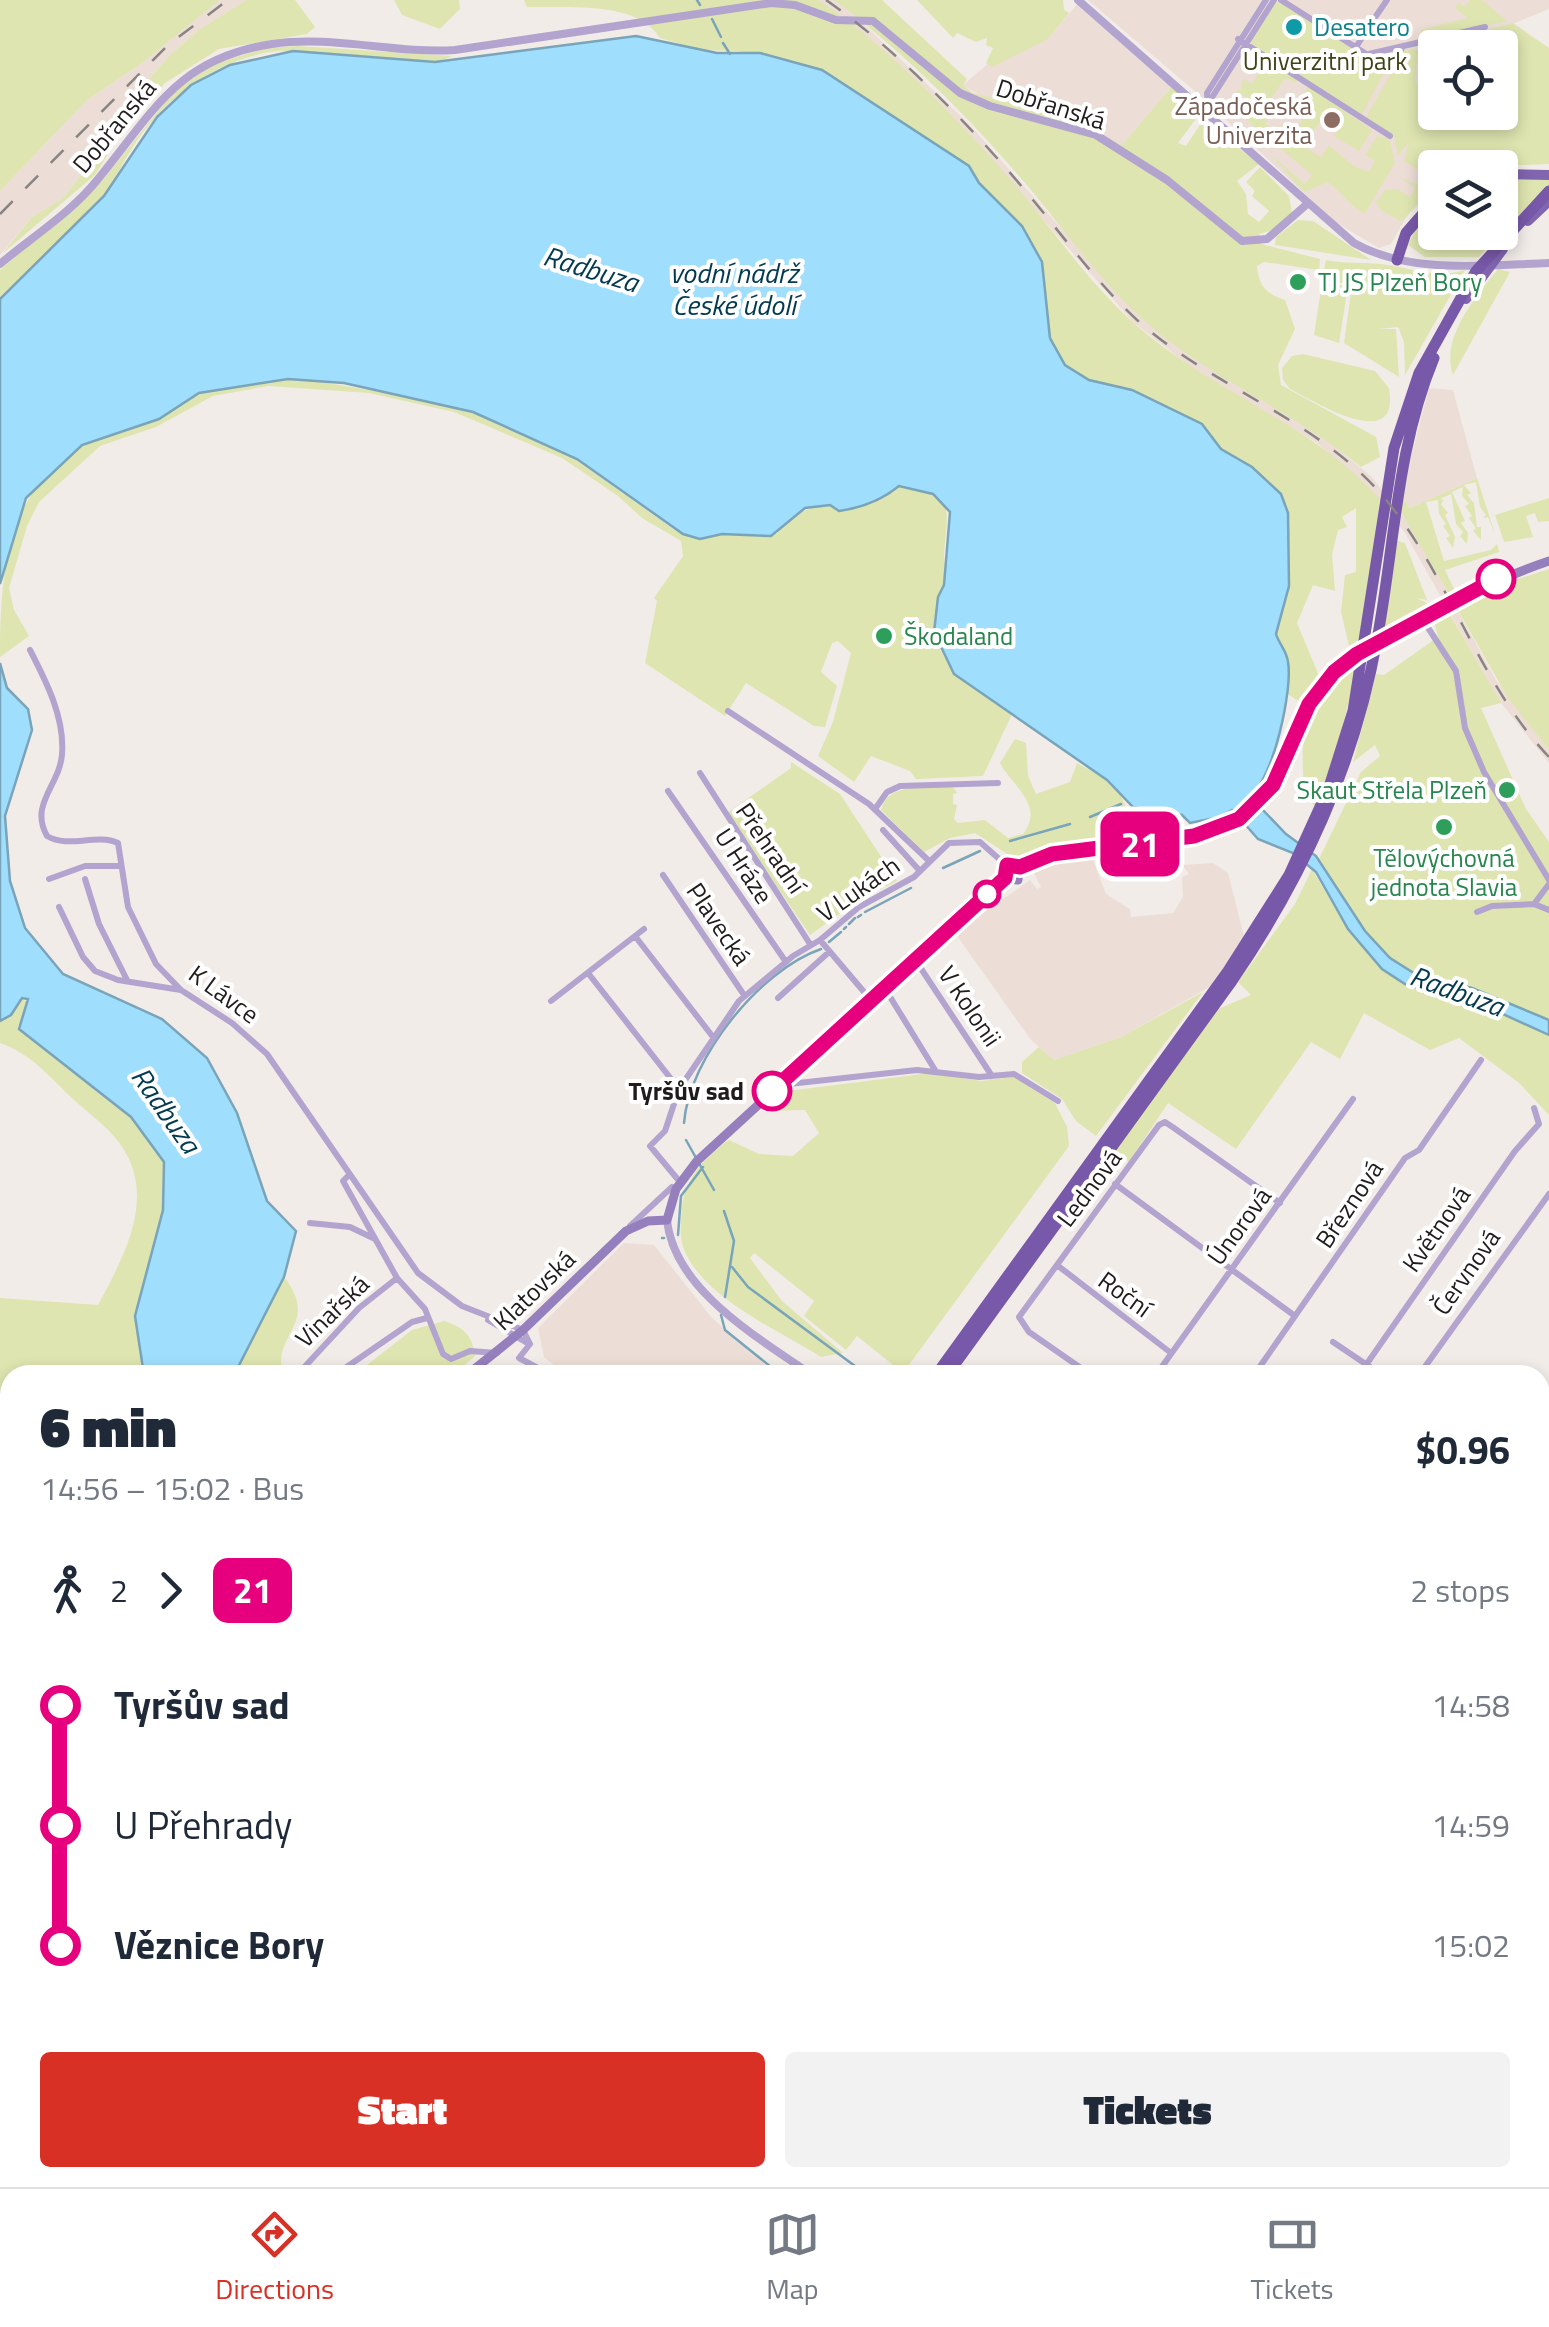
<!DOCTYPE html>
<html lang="en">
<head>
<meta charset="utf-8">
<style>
	body { margin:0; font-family:"Titillium Web",sans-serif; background:#f2f2f3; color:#1f2937; height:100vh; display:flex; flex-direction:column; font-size:38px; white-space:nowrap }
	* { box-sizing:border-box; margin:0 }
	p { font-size:32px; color:#747a83 }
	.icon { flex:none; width:55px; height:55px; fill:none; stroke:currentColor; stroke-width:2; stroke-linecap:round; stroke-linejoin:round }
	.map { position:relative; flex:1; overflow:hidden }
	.drawer { position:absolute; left:0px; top:1365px; width:1550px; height:822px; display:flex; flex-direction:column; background:#fff; border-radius:30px 30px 0 0; box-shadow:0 5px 15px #0003 }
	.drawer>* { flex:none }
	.badge { padding:0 20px; border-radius:15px; font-size:35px; line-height:65px }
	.fabs { position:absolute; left:1418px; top:30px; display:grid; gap:20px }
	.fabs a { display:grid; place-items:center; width:100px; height:100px; border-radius:10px; background:#fff; box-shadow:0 5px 15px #0003; font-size:50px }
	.map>.badge { position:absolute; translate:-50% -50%; box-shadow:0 0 0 5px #fff }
	.legs { display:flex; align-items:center; gap:15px; height:110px; padding:0 40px; font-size:32px }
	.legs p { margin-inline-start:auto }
	.headline { display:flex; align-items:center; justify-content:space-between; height:170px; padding:0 40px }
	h1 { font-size:55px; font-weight:800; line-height:75px }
	.button { display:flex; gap:20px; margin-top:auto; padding:20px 40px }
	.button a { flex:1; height:115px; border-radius:10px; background:#d93025; color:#fff; font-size:40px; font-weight:800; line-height:115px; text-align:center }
	.button a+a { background:#f2f2f3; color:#1f2937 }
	ul { padding:0 40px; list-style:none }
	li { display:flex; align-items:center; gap:35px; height:120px; font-size:38px }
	li i { display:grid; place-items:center; width:15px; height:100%; margin:0 12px; background:currentColor }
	li i::after { content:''; width:25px; height:25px; margin:-12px; border:8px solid; border-radius:50%; background:#fff }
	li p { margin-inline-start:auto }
	li:first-child i { background:linear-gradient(#0000 50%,currentColor 0) }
	li:last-child i { background:linear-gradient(currentColor 50%,#0000 0) }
	.menu { display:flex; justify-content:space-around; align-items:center; height:140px; border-top:2px solid #e0e1e3; background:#fff; font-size:28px; color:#747a83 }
	.menu a { display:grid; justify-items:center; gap:5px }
	.menu .on { color:#d93025 }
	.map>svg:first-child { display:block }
	.built { fill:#ecded6 }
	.green { fill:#dee5b0; fill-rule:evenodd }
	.water { fill:#a0defd; stroke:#79a4b9; stroke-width:2.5 }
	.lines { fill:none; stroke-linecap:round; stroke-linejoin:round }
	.stream { stroke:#79a4b9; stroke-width:2.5 }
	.minor { stroke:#b2a4ce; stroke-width:6 }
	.tertiary { stroke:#b2a4ce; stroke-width:8 }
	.secondary { stroke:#967fbd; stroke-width:9 }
	.primary { stroke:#8165af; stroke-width:10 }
	.trunk { stroke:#7858a9; stroke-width:11 }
	.rail { stroke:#888481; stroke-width:2.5; stroke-dasharray:18 18; stroke-linecap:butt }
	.line-1-casing { stroke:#fff; stroke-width:22 }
	.line-1 { stroke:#e6007e; stroke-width:15 }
	.culture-dot { fill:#0f9aa8; stroke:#fff; stroke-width:4 }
	.education-dot { fill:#8d6e63; stroke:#fff; stroke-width:4 }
	.leisure-dot { fill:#2e9e5b; stroke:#fff; stroke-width:4 }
	.stop-1-dot { fill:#fff; stroke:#e6007e; stroke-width:5 }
	.labels { text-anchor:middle; stroke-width:8; stroke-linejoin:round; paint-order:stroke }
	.culture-label { font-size:25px; fill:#0d838f; stroke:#fff; text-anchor:start }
	.park-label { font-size:25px; fill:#3f4317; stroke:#fff }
	.street-label { font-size:25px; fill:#1f1c1b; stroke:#fff }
	.education-label { font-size:25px; fill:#785e54; stroke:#fff; text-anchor:end }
	.leisure-label { font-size:25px; fill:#27864d; stroke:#fff; text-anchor:start }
	.stop-label { font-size:25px; font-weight:bold; fill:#1f1c1b; stroke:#fff; text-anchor:end }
	.water-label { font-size:28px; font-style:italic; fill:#033a4f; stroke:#fff }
</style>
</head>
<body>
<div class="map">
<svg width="1549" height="2187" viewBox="0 0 1549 2187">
	<rect width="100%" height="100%" fill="#f2ece8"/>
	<path class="built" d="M220 0H246L200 29 169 56 104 130 95 157 63 198 32 217 0 255V191L87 100 142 63Z
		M818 0H834L855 16 969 124 1139 316 1196 360 1322 436 1371 476 1412 528 1496 680 1549 750V763L1498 699 1405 533 1365 483 1317 443 1191 367 1133 322 978 145 863 34Z
		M1088 0H1549V9L1510 25 1426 45 1435 112 1430 176 1391 244 1379 248 1335 222 1197 93Z
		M1077 4 1172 86 1122 145 984 98 963 85 1011 44 1048 39Z
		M1429 388 1453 390 1477 478 1410 508 1401 496Z
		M1092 857 1106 894 1130 909 1131 917 1173 913 1183 897 1182 877 1189 874 1182 865 1213 863 1228 873 1245 940 1229 976 1121 1037 1054 1060 1031 1040 955 933 1030 880 1037 889 1041 887 1033 871 1044 863Z
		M624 1243 654 1245 712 1318 777 1375H566L544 1357 538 1328Z"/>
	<path class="green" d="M0 0H220L142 63 87 100 0 191Z
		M246 0H295L315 27 307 34 219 49 165 83 122 132 95 175 2 254 32 217 63 198 95 157 104 130 169 56 200 29Z
		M394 0H459L460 9 440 29 402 15Z
		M524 0H818C883 40 977 138 1026 198 1061 241 1093 287 1135 324 1210 391 1312 423 1380 499L1362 645 1349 646 1341 612 1345 575 1356 572V508L1342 517 1347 527 1338 530 1332 554 1335 591 1313 585 1297 623 1320 678 1300 702 1286 693 1289 664 1276 634 1289 586 1288 513 1283 497 1241 459 1221 449 1202 424 1132 390 1089 380 1065 365 1050 338 1042 262 1022 226 979 183 971 167 822 70 738 51 701 50 660 38C637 0 567 8 527 7Z
		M834 0H882L967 79 963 85 973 93 1074 120 1122 145 1172 86 1201 112 1178 143 1186 146 1203 120 1259 164 1237 181 1246 194 1248 214 1259 222 1269 211 1252 196 1255 191 1246 182 1260 167 1289 196 1292 212 1276 229 1259 234 1261 244 1320 259 1319 270 1264 262 1257 266C1259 286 1265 293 1285 300L1295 329 1278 365 1281 385 1376 437 1380 457 1361 467C1291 409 1202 376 1135 312 1096 275 1065 231 1031 190 974 122 905 53 834 0Z
		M917 0H1063L1064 10 1069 13 1048 39 992 67 986 63 993 48 986 45 987 38 976 42 957 33 953 38Z
		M1470 0H1482L1507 21 1416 42 1423 29 1468 18 1455 8 1458 3 1465 7Z
		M1281 2 1386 69 1362 115 1253 46 1251 39 1274 3Z
		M1513 23 1549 48V164L1435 168V187L1406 217 1401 221 1382 211 1376 202 1385 190 1397 189 1410 197 1415 188 1399 177 1423 187 1429 176 1404 161 1409 142 1398 156 1394 136 1366 117 1405 49 1418 50 1415 81 1421 92 1426 45ZM1435 48H1500V112H1435Z
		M298 46 452 56C418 76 317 44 270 52 212 62 162 100 131 150 121 165 115 182 104 196 73 232 34 264 0 297V270L102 181 173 92 213 64 265 48Z
		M1251 50 1298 79 1295 83 1285 78 1271 99 1277 104 1273 111 1235 91 1241 90 1243 79 1252 84 1262 68 1246 57 1239 59Z
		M1308 86 1372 130 1359 151 1334 136 1341 124 1324 114 1304 147 1321 157 1329 145 1352 165 1369 172 1375 161 1365 155 1377 136 1389 138 1395 163 1365 213C1354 210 1338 189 1328 182L1304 192 1271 155 1305 184 1312 175 1228 104 1240 100 1268 118 1265 124 1277 132 1282 125 1301 137 1305 130 1299 126 1302 121 1291 114 1302 111 1309 101 1302 97Z
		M1500 176 1549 177V186L1508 228Z
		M1435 208V232L1499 233 1479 257H1425L1408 245 1417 227Z
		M1298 220 1313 221 1371 260 1275 245 1276 237Z
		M1326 260C1345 264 1362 262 1381 264 1412 268 1435 279 1465 270L1405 375 1404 342 1398 327 1379 329H1396L1399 377 1344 343 1352 285 1322 279Z
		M1498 269 1510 272 1453 375C1440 338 1476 296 1498 269Z
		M1322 283 1348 286 1339 343 1314 335Z
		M1303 354 1375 371 1389 388C1401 456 1314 401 1290 389L1283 380 1282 368 1292 356Z
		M304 379 422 399 483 416 569 455 673 529 702 539 722 534H777C789 513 808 508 830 505L839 511C861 508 883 499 899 486 958 489 947 511 944 554 944 564 947 576 944 586 940 600 933 615 934 631 937 663 985 700 1013 712L983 776 916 779 910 771 871 756 854 782 818 756 833 722 851 653 838 641 832 643 821 672 837 686 825 727 814 726 746 683 725 716 645 663 657 601 654 598 683 556 681 541 642 518 618 496 562 458 454 412 369 393 268 386 213 396 156 427 100 446 39 502 27 526 9 588 14 610 29 636 0 657C0 574 6 489 86 442 104 431 126 432 144 423 162 415 180 400 198 394 230 382 270 380 304 379Z
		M1477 478 1495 534 1488 517 1483 518 1486 515 1480 507 1476 482 1464 485 1471 493 1467 495 1474 503 1477 527H1481V540L1473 531 1476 528 1469 518 1472 516 1465 506 1469 504 1462 496 1463 487 1452 492 1465 521 1461 523 1468 533 1467 544 1460 536 1463 532 1456 524 1451 494 1440 499 1444 500 1441 504 1448 513 1445 515 1455 537 1453 548 1446 538 1450 536 1443 526 1446 524 1439 514 1438 500 1426 502 1444 561 1491 550 1497 544 1499 552 1445 570 1458 597 1452 599 1399 509 1401 496 1410 508Z
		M1549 498V521L1538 522 1535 513 1526 516 1533 537 1504 542 1495 515Z
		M1394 540 1405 543 1427 600 1416 598 1427 603 1429 609 1384 632Z
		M1549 569V750L1508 698 1456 607 1499 585Z
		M1448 611 1501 703 1481 708 1526 809 1549 842V1020L1472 988 1417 975 1390 958 1365 931 1319 859 1361 772 1380 756 1375 745 1353 762 1376 674 1384 675 1438 637 1434 621Z
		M1359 660 1335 757 1316 807C1303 797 1304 787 1303 772 1300 715 1315 694 1359 660Z
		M1015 739 1026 743 1028 776 1036 794 1070 782 1077 763C1088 770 1103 775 1113 785 1129 800 1126 834 1156 826L1163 815 1172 816 1176 826 1158 836 1039 849 1015 859 975 833 950 838 924 852 881 810C888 781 928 788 953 787L957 793 953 794V804L957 805 954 819 958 823 985 820 1008 838 1023 834C1046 805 1010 784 1000 763Z
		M791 762 840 794 897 881 856 902 810 935 727 813 791 768Z
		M1312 869 1347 929 1382 969 1405 984 1494 1010 1549 1035V1115L1519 1083 1459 1038 1430 1050 1364 1013 1340 1059 1311 1042 1236 1149 1168 1103 1129 1162 1114 1150 1216 1010 1251 995 1238 982 1295 904Z
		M1203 992 1096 1136 1076 1121 1062 1099 1022 1073V1062L1039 1047 1054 1060 1121 1037Z
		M22 998 29 1004 18 1027 86 1080 84 1064 150 1138 164 1162 163 1210 135 1316 144 1375H10V1494H0V1298L98 1305C127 1251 161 1189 113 1135 101 1122 86 1111 73 1099 50 1077 30 1053 0 1043V1021L11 1015Z
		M930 1073 981 1081 1013 1077 1055 1103 1067 1127 1069 1146 903 1373 857 1336 846 1350 804 1316 814 1301 754 1253 750 1258 782 1301 843 1353 821 1357C777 1329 702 1298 683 1247 679 1234 681 1221 682 1208 684 1179 705 1157 729 1140L759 1154 793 1156 819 1133 805 1110 767 1111 763 1106 788 1091Z
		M284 1277C321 1324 271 1334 283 1375H234Z
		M444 1321C464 1328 472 1334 475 1356L453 1375H354L412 1330Z"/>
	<path class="water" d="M636 36 717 53H760L822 70 969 166 979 183 1022 226 1042 262 1050 338 1065 365 1089 380 1132 390 1202 424 1221 449 1252 467 1281 494 1288 513 1289 586 1276 634C1279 644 1287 651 1288 662 1293 689 1273 779 1252 793L1255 798 1236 814 1232 810 1220 817 1190 823 1182 815 1133 807 1107 780 954 674 934 632 938 597 944 585 950 512 933 494 899 486C883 499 861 508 839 511L830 505 805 508 771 536 722 534 700 539 683 534 577 459 473 412 344 383 288 379 199 393 159 419 82 445 26 498 0 584V299L104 196 157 117 191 85 230 65 293 51 435 62Z
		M0 663 7 688 28 709 32 730 5 816 10 881 25 928 63 974 162 1019 207 1058 237 1113 267 1201 296 1231 284 1277 234 1375H144L135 1316 163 1210 164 1162 131 1117 19 1029 28 999 22 998 11 1015 0 1021Z
		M1261 808 1286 834 1316 856 1365 931 1390 958 1417 975 1472 988 1549 1020V1035L1494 1010 1405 984 1382 969 1348 929 1316 872 1293 853 1258 839 1243 822Z"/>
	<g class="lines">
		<path class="stream" d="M697 0 700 5
			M712 19 721 37
			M723 43 730 54
			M1090 817 1121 804
			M1010 841 1070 824
			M943 868 980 851
			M865 912 911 888
			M858 917 861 915
			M849 924 855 918
			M844 929 846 927
			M829 942 841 932
			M684 1123C689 1058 760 970 821 949
			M686 1140 714 1190
			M724 1211 734 1241 725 1297
			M678 1235 681 1196 703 1167
			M662 1238H664
			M732 1267 748 1287 859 1369
			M721 1315 725 1330 781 1375
			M536 2178 551 2187
			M433 2179 443 2187
			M461 2187 468 2178"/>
		<path class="minor" d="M1281 0 1390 69 1403 46
			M1376 16 1387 0
			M1238 39 1390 136
			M1356 47 1374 19
			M1369 54 1485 27
			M1208 105 1207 93 1266 0
			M1204 110 1274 0
			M1423 620 1456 671 1465 728 1484 772 1549 880
			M30 650C46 681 65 718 62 754 60 785 29 804 47 836 69 849 96 833 118 843L128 907 156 964 181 990 232 1023 267 1054 418 1273 462 1306 523 1330 530 1344
			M728 711 869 804 928 860
			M700 773 810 944
			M668 791 786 962
			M875 809 887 792 900 786 998 783
			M883 830 919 870
			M663 875 744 995
			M49 879 85 866H121
			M85 879 99 924 127 980
			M1534 904 1549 910
			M59 907 83 957 95 971 118 980 181 990
			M1477 912 1492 906 1534 904 1549 884
			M635 936 713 1037
			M820 940 870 999
			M916 961 992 1076
			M588 973 679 1089
			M884 987 935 1070
			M778 998 829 952
			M551 1001 644 929
			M780 1085 917 1070 979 1077 1014 1074 1058 1101
			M349 1175 343 1181 397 1278 425 1309 443 1354 451 1359 470 1351 497 1353
			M680 1182 650 1146 665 1131 679 1089 739 1001 793 956 820 940 859 907 914 877 949 843 980 842 1007 866
			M1115 1184 1295 1316
			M310 1223 350 1227 375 1239
			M630 1226 672 1187
			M1057 1265 1171 1353
			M488 1320 529 1344
			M1333 1342 1382 1375
			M530 1344 519 1358 551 1375
			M297 1375 359 1308 397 1278
			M335 1375 412 1322 427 1318
			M1091 1375 1029 1332 1019 1317 1159 1125 1165 1122 1174 1128 1280 1203
			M1156 1375 1353 1099
			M1254 1375 1405 1158 1419 1150 1481 1060
			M1359 1375 1515 1151 1539 1124 1534 1108
			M1419 1375 1549 1194
			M1540 1405 1549 1392
			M1540 1452 1549 1453
			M1540 1491 1549 1497
			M1540 1687 1549 1694
			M1540 1774 1549 1781
			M0 1790 10 1784
			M0 1845 10 1830
			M1540 1866 1549 1868
			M1540 1952 1549 1959
			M0 1964 10 1956
			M507 2187 512 2178"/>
		<path class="tertiary" d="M1078 0 1354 243C1411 275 1486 265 1549 263
			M0 264C32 237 72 212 98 179 153 112 178 58 272 44 333 35 394 54 455 50L771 3 795 5 836 20 873 21 960 93 990 106 1096 135 1167 180 1242 241 1267 239 1306 205
			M667 1220C674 1290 759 1338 812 1375
			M1540 1627 1549 1614
			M0 2014 10 2021
			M178 2178 181 2187"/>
		<path class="secondary" d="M1019 867C1082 829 1170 860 1234 822 1285 792 1287 734 1319 690 1351 645 1494 579 1549 561
			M1005 879 1018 880 1019 867
			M1005 879 1007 866 1019 867
			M467 1375 523 1330 626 1231 648 1221 667 1220 676 1189 697 1161 1005 879
			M0 1733 10 1726"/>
		<path class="primary" d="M1500 174 1549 175
			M1528 221 1549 201
			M1466 299 1503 249"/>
		<path class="trunk" d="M1500 190 1508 209 1502 233
			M1397 260 1406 233 1435 200
			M936 1375 1228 971 1289 875 1329 787 1353 711 1394 448 1419 373 1476 271 1549 191
			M947 1375 1232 981C1304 875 1354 767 1377 640 1395 544 1396 450 1434 358
			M398 2187 405 2178
			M415 2187 420 2178"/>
		<path class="rail" d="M826 0C894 47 975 130 1028 194 1064 237 1096 282 1137 320 1214 389 1321 420 1387 501 1451 580 1478 682 1549 757
			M0 214 169 44 228 0"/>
	</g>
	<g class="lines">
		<defs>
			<path id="line-1" d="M772 1091 1005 878 1007 865 1020 867 1052 854 1194 836 1239 819 1273 785 1309 704 1334 672 1357 654 1496 579"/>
		</defs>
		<use href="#line-1" class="line-1-casing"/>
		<use href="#line-1" class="line-1"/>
	</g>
	<circle class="culture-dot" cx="1294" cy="27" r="10"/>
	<circle class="education-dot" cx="1332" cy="120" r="10"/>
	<g class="leisure-dot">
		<circle cx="1298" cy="282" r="10"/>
		<circle cx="884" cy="636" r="10"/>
		<circle cx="1507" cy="790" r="10"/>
		<circle cx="1444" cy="827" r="10"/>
	</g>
	<g class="stop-1-dot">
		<circle cx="1496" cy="579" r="18"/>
		<circle cx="987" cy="894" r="12"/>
		<circle cx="772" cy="1091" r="18"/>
	</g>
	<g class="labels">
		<g class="culture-label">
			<text x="1314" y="36">Desatero</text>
		</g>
		<g class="park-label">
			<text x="1325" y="70">Univerzitní park</text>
		</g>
		<g class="street-label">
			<text transform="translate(1051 104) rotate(18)" y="9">Dobřanská</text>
			<text transform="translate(114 126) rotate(-50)" y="9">Dobřanská</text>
			<text transform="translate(771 848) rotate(56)" y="9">Přehradní</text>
			<text transform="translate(744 866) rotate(57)" y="9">U Hráze</text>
			<text transform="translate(858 889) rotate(-35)" y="9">V Lukách</text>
			<text transform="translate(719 924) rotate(56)" y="9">Plavecká</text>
			<text transform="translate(224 994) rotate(36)" y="9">K Lávce</text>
			<text transform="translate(970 1006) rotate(56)" y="9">V Kolonii</text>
			<text transform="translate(1089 1188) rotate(-53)" y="9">Lednová</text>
			<text transform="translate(1349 1204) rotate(-56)" y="9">Březnová</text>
			<text transform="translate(1239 1226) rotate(-54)" y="9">Únorová</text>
			<text transform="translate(1436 1229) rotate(-55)" y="9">Květnová</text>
			<text transform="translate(1466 1272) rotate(-55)" y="9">Červnová</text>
			<text transform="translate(534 1290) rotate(-44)" y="9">Klatovská</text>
			<text transform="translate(1125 1294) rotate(36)" y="9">Roční</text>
			<text transform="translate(332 1311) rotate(-44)" y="9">Vinařská</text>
		</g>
		<g class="education-label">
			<text x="1312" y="115">Západočeská<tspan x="1312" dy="29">Univerzita</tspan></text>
		</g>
		<g class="leisure-label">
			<text x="1318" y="291">TJ JS Plzeň Bory</text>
			<text x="904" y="645">Škodaland</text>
			<text x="1487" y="799" text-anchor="end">Skaut Střela Plzeň</text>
			<text x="1444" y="867" text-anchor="middle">Tělovýchovná<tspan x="1444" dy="29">jednota Slavia</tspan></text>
		</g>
		<g class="stop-label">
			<text x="744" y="1100">Tyršův sad</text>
		</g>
		<g class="water-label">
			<text transform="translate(591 269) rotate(17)" y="10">Radbuza</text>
			<text x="734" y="283">vodní nádrž<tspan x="734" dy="32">České údolí</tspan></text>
			<text transform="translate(1457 991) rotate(20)" y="10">Radbuza</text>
			<text transform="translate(166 1110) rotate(55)" y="10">Radbuza</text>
		</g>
	</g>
</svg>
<div class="fabs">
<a><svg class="icon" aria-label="locate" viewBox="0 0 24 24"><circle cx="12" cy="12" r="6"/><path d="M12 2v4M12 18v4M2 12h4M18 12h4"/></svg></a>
<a><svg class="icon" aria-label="layers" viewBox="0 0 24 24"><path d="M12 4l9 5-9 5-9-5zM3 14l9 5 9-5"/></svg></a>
</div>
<b class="badge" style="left:1140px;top:844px;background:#e6007e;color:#fff">21</b>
<section class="drawer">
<div class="headline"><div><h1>6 min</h1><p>14:56 – 15:02 · Bus</p></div><b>$0.96</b></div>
<div class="legs"><svg class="icon" aria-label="walk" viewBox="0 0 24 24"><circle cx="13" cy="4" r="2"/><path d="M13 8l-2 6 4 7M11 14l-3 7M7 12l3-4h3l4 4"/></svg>2<svg class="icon" aria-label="forward" viewBox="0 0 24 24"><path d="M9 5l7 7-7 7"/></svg><b class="badge" style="background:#e6007e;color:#fff">21</b><p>2 stops</p></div>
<ul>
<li><i style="color:#e6007e"></i><b>Tyršův sad</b><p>14:58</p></li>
<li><i style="color:#e6007e"></i><span>U Přehrady</span><p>14:59</p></li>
<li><i style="color:#e6007e"></i><b>Věznice Bory</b><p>15:02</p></li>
</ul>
<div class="button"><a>Start</a><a>Tickets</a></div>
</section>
</div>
<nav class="menu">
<a class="on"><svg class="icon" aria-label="directions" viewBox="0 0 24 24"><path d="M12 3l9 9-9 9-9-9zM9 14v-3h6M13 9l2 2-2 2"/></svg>Directions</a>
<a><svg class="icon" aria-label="map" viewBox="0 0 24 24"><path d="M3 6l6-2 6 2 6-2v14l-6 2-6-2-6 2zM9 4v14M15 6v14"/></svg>Map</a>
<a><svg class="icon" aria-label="tickets" viewBox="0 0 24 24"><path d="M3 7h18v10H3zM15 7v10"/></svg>Tickets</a>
</nav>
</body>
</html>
